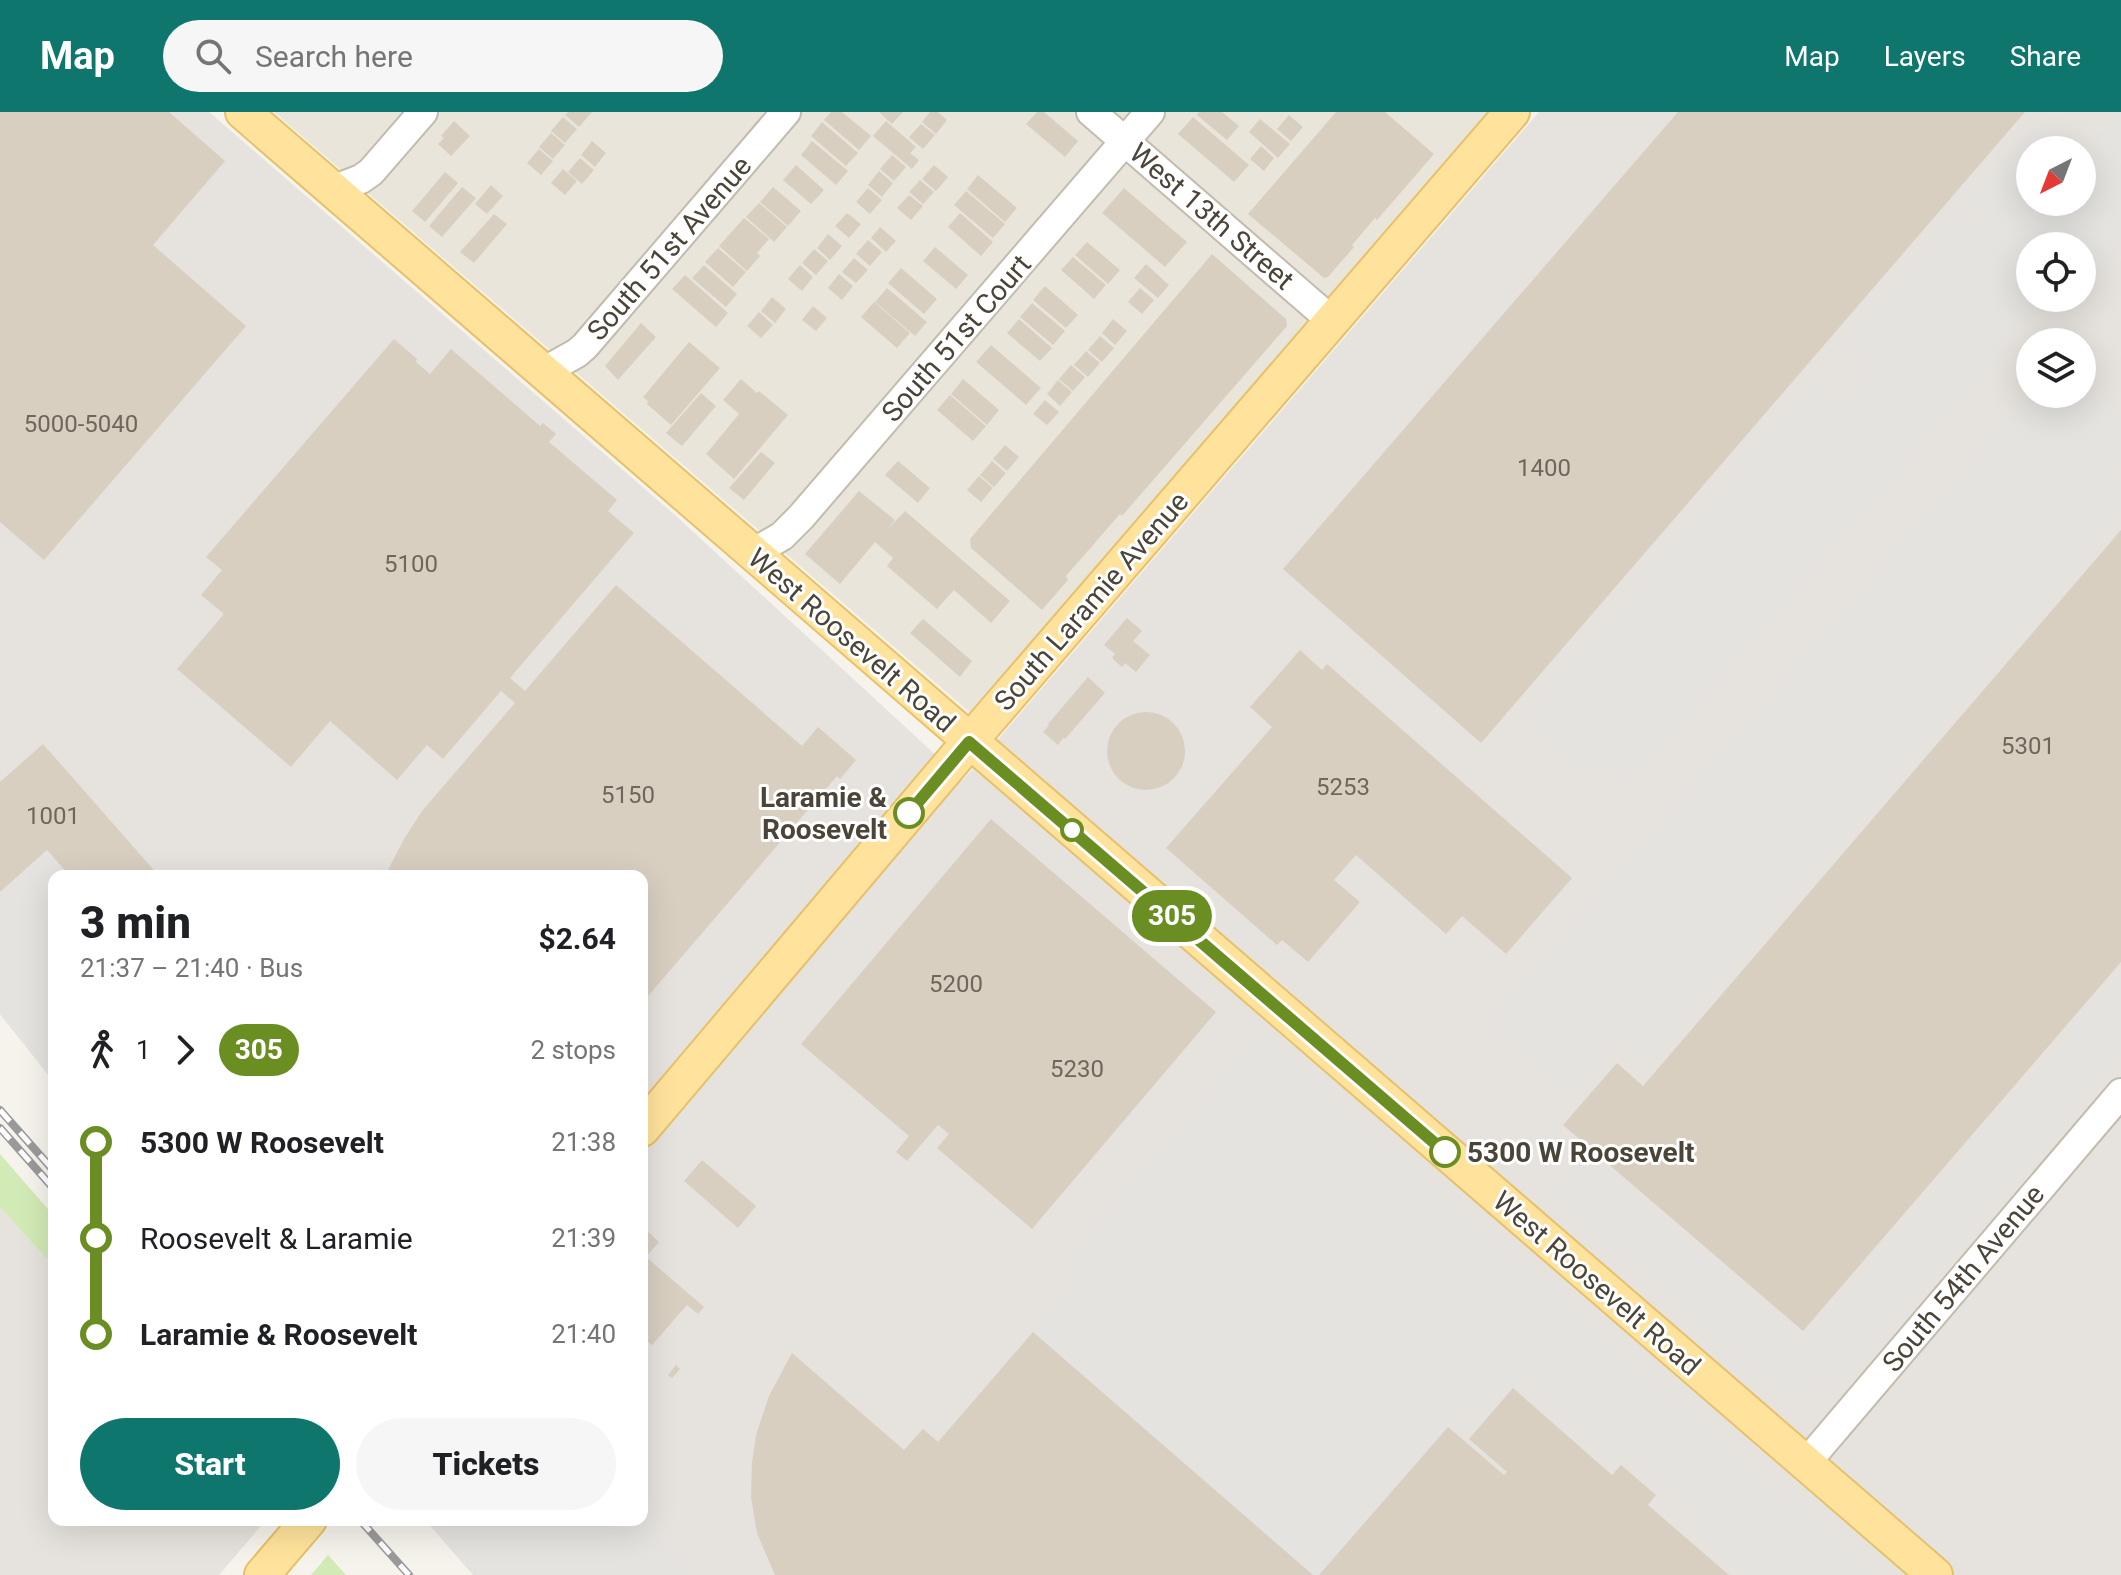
<!DOCTYPE html>
<html lang="en">
<head>
<meta charset="utf-8">
<style>
	body { margin:0; font-family:Roboto,sans-serif; background:#f6f6f6; color:#202124; height:100vh; display:flex; flex-direction:column; font-size:30px; white-space:nowrap }
	* { box-sizing:border-box; margin:0 }
	p { font-size:26px; color:#757577 }
	.icon { flex:none; width:44px; height:44px; fill:none; stroke:currentColor; stroke-width:2; stroke-linecap:round; stroke-linejoin:round }
	.map { position:relative; flex:1; overflow:hidden }
	.panel { position:absolute; left:48px; top:758px; width:600px; height:656px; display:flex; flex-direction:column; background:#fff; border-radius:16px; box-shadow:0 8px 32px #0002 }
	.panel>* { flex:none }
	.badge { padding:0 16px; border-radius:26px; font-size:28px; line-height:52px }
	.needle { width:52px; rotate:222deg }
	.fabs { position:absolute; left:2016px; top:24px; display:grid; gap:16px }
	.fabs a { display:grid; place-items:center; width:80px; height:80px; border-radius:50%; background:#fff; box-shadow:0 8px 32px #0002; font-size:40px }
	.map>.badge { position:absolute; translate:-50% -50%; box-shadow:0 0 0 4px #fff }
	.legs { display:flex; align-items:center; gap:12px; height:88px; padding:0 32px; font-size:26px }
	.legs p { margin-inline-start:auto }
	.head { display:flex; align-items:center; justify-content:space-between; height:136px; padding:0 32px }
	h1 { font-size:44px; font-weight:800; line-height:60px }
	.primary-button { display:flex; gap:16px; margin-top:auto; padding:16px 32px }
	.primary-button a { flex:1; height:92px; border-radius:48px; background:#0f766e; color:#fff; font-size:32px; font-weight:800; line-height:92px; text-align:center }
	.primary-button a+a { background:#f6f6f6; color:#202124 }
	ul { padding:0 32px; list-style:none }
	li { display:flex; align-items:center; gap:28px; height:96px; font-size:30px }
	li i { display:grid; place-items:center; width:12px; height:100%; margin:0 10px; background:currentColor }
	li i::after { content:''; width:20px; height:20px; margin:-10px; border:6px solid; border-radius:50%; background:#fff }
	li p { margin-inline-start:auto }
	li:first-child i { background:linear-gradient(#0000 50%,currentColor 0) }
	li:last-child i { background:linear-gradient(currentColor 50%,#0000 0) }
	header { display:flex; align-items:center; gap:48px; box-sizing:border-box; height:112px; padding:0 40px; background:#0f766e; color:#fff }
	header strong { font-size:38px }
	nav { display:flex; gap:44px; margin-inline-start:auto; font-size:28px }
	.search { width:560px; height:72px; background:#f6f6f6; display:flex; align-items:center; gap:20px; box-sizing:border-box; padding:0 28px; border-radius:44px; color:#757577; font-size:30px }
	.map>svg:first-child { display:block }
	.residential { fill:#eae5da }
	.industrial { fill:#e6e2dd; fill-rule:evenodd }
	.green { fill:#d2eab5 }
	.parking { fill:#e5e3e0 }
	.building { fill:#d8cfc1 }
	.lines { fill:none; stroke-linecap:round; stroke-linejoin:round }
	.minor-casing { stroke:#c2bbae; stroke-width:32 }
	.major-casing { stroke:#e6c16a; stroke-width:38 }
	.minor { stroke:#fff; stroke-width:28 }
	.major { stroke:#ffe39c; stroke-width:34 }
	.rail-casing { stroke:#9a9a9a; stroke-width:8 }
	.rail { stroke:#fff; stroke-width:5; stroke-dasharray:15; stroke-linecap:butt }
	.line-1-casing { stroke:#fff; stroke-width:18 }
	.line-1 { stroke:#6b8e23; stroke-width:12 }
	.stop-1-dot { fill:#fff; stroke:#6b8e23; stroke-width:4 }
	.labels { text-anchor:middle; stroke-width:6; stroke-linejoin:round; paint-order:stroke }
	.number-label { font-size:24px; fill:#6e675b }
	.street-label { font-size:28px; fill:#4b4439; stroke:#fff }
	.stop-label { font-size:28px; font-weight:bold; fill:#4b4439; stroke:#fff; text-anchor:end }
</style>
</head>
<body>
<header>
<strong>Map</strong>
<div class="search"><svg class="icon" aria-label="search" viewBox="0 0 24 24"><circle cx="10" cy="10" r="6"/><path d="M15 15l6 6"/></svg>Search here</div>
<nav><a>Map</a><a>Layers</a><a>Share</a></nav>
</header>
<div class="map">
<svg width="2121" height="1463" viewBox="0 0 2121 1463">
	<rect width="100%" height="100%" fill="#f6f3ec"/>
	<path class="residential" d="M274 0H1488L973 603Z"/>
	<path class="industrial" d="M0 0H209L676 404 963 668 1539 0H2121V1463H473L425 1408H642V764H54V970L0 902ZM2030 38H2082V90H2030ZM2030 134H2082V186H2030ZM2030 230H2082V282H2030Z
		M0 1095 54 1155V1408H253L260 1415 219 1463H0Z"/>
	<path class="green" d="M0 1042 54 1104V1155L0 1095Z
		M328 1443 346 1463H311Z"/>
	<path class="parking" d="M2118 0H2121V129L2082 175V134H2030V161L1977 114 1985 103 1970 89 2040 10 2073 38H2030V90H2082V43Z
		M1958 104 2030 165V186H2043L1630 667 1599 641 1584 658 1525 608 1814 274 1835 293H1843L1872 259 1870 251 1848 232Z
		M2082 276 2121 310V339L2104 358 2121 373V398L1646 948 1617 923 1568 978 1491 912 2033 282H2082Z
		M47 738 70 764H54V970L0 902V780Z
		M2121 861V939L1834 1272 1823 1263H1820L1814 1270 1807 1271H1799L1789 1265 1780 1276 1554 1080 1586 1043 1801 1228 1792 1239 1794 1243 1799 1246H1809L1821 1233 1810 1222Z
		M1260 927 1602 1226 1603 1231 1871 1463H1748L1693 1415 1696 1397 1622 1334 1615 1341 1610 1337 1607 1340 1540 1282 1549 1271 1534 1258 1527 1260 1491 1302 1471 1287 1319 1463H1313L1033 1220 1084 1158 1071 1146Z
		M427 1408H639L688 1463H476Z"/>
	<path class="building" d="M0 0H169L225 49 153 133 246 214 44 448 0 410Z
		M568 0H592L579 15 565 3Z
		M831 0H842L871 24 859 38 824 8Z
		M879 0H903L892 12Z
		M930 0H938L947 8 936 22 922 10Z
		M1037 0H1044L1078 29 1065 45 1026 12Z
		M1199 0H1222L1239 14 1227 28 1197 3Z
		M1336 0H1385L1434 42 1377 108 1375 106 1352 133 1354 135 1328 165 1324 166 1248 102Z
		M1678 0H2025L1481 631 1283 457Z
		M1289 3 1303 15 1291 29 1277 17Z
		M563 5 577 17 565 31 551 19Z
		M1193 5 1249 53 1234 70 1178 22Z
		M1260 7 1290 32 1278 46 1249 20Z
		M454 9 470 24 451 44 438 32 444 26 441 24Z
		M886 9 916 35 910 41 919 48 912 57 873 24Z
		M822 10 858 41 846 54 811 24Z
		M921 12 935 23 923 37 909 25Z
		M551 21 565 33 553 47 539 35Z
		M592 29 606 41 595 55 581 43Z
		M812 29 848 59 836 73 801 43Z
		M1261 34 1274 46 1264 59 1250 47Z
		M539 37 553 49 541 63 527 51Z
		M892 43 906 55 894 69 880 57Z
		M580 46 594 58 582 72 568 60Z
		M796 53 824 78 811 92 783 68Z
		M934 53 948 65 936 79 922 67Z
		M563 57 577 69 565 83 551 71Z
		M879 59 893 71 882 85 868 73Z
		M445 60 458 71 425 110 412 99Z
		M978 63 1017 96 1005 110 967 77Z
		M920 68 934 80 923 92 909 80Z
		M491 73 503 84 487 102 475 92Z
		M462 75 476 86 442 125 429 114Z
		M773 75 801 99 788 114 760 90Z
		M868 76 882 88 870 102 856 90Z
		M1124 76 1187 130 1165 155 1102 101Z
		M966 79 1005 112 993 126 954 93Z
		M909 83 923 94 911 108 897 96Z
		M759 91 787 115 774 130 746 105Z
		M847 101 861 112 849 126 835 114Z
		M960 101 993 130 981 144 948 115Z
		M494 102 507 112 474 151 460 140Z
		M744 106 769 127 757 141 760 144 747 159 719 134Z
		M880 115 896 129 886 140 871 126Z
		M828 122 842 134 830 148 817 136Z
		M868 128 882 140 870 154 856 142Z
		M1087 130 1120 158 1108 172 1075 143Z
		M935 135 968 163 956 177 923 149Z
		M718 136 746 160 733 175 705 150Z
		M814 137 828 149 816 163 802 151Z
		M1212 142 1286 207 1287 214 1122 404 1120 402 1066 464 1068 468 1042 498 971 436 970 427Z
		M1073 145 1106 173 1094 187 1061 158Z
		M854 146 868 158 856 171 842 160Z
		M1146 152 1169 173 1158 186 1134 166Z
		M704 153 737 182 726 195 692 166Z
		M800 153 813 165 802 179 788 167Z
		M901 156 937 187 924 202 888 171Z
		M839 162 853 174 842 188 828 176Z
		M685 163 728 201 716 215 672 177Z
		M1045 174 1078 203 1066 216 1033 188Z
		M887 176 927 210 915 224 875 190Z
		M1140 176 1154 188 1142 202 1128 190Z
		M772 185 786 197 775 211 761 199Z
		M874 190 910 221 897 236 861 205Z
		M1032 191 1065 219 1053 233 1020 205Z
		M813 194 827 206 816 219 802 208Z
		M759 200 773 213 761 226 747 214Z
		M1019 207 1052 236 1040 249 1007 221Z
		M1113 207 1127 219 1115 233 1102 221Z
		M641 211 656 225 618 268 605 254Z
		M1100 224 1114 236 1102 250 1088 238Z
		M394 227 417 247 416 250 430 262 451 237 540 314 543 311 556 322 549 330 617 388 608 399 634 421 510 566 525 579 616 473 802 634 818 615 856 648 840 667 837 664 642 891V764H395L388 758 404 727 422 699 515 591 501 579 443 647 427 633 397 668 330 609 291 655 177 557 224 502 201 483 222 458 206 445Z
		M689 230 720 256 671 313 647 292 648 289 643 285Z
		M991 233 1041 276 1026 293 976 250Z
		M1086 239 1100 251 1088 265 1074 253Z
		M1071 253 1085 265 1073 279 1059 267Z
		M741 267 757 281 759 279 788 303 734 367 706 342 739 302 723 288Z
		M963 267 999 298 987 313 951 282Z
		M1058 268 1072 280 1060 294 1047 282Z
		M701 281 716 294 682 334 666 321Z
		M950 283 986 314 973 329 937 298Z
		M1045 288 1059 300 1047 313 1033 302Z
		M1005 333 1019 345 1007 359 993 347Z
		M761 340 775 351 744 388 729 376Z
		M898 349 930 376 918 391 885 363Z
		M992 349 1006 361 994 375 980 363Z
		M979 364 993 376 981 390 967 378Z
		M859 379 895 408 888 417 905 399 1010 489 991 511 954 478 937 497 887 454 893 446 875 430 840 472 805 442Z
		M2121 418V850L1803 1219 1563 1013 1617 951 1643 974Z
		M1127 506 1142 519 1133 529 1150 543 1136 560 1125 551 1122 555 1112 546 1115 542 1104 533Z
		M923 507 972 549 960 565 910 521Z
		M1300 538 1322 558 1327 552 1572 766 1506 842 1462 804 1446 822 1356 743 1334 768 1360 790 1308 850 1282 828 1277 833 1166 736 1272 615 1250 595Z
		M1088 565 1105 581 1065 627 1063 626 1058 633 1043 620 1049 613 1048 612Z
		M1107 639a39 39 0 1 1 78 0a39 39 0 1 1-78 0Z
		M43 632 159 764H70L47 738 0 780V670Z
		M991 707 1216 900 1032 1117 937 1036 949 1022 938 1013 907 1049 896 1040 909 1024 801 932Z
		M702 1048 756 1094 738 1116 684 1069Z
		M644 1116 659 1130 646 1145 704 1195 698 1202 687 1193 652 1233 647 1229 649 1225 642 1219V1119Z
		M1033 1220 1313 1463H775L757 1421 751 1385 752 1351 756 1323 769 1284 792 1241 904 1338 923 1317 938 1330Z
		M676 1253 680 1257 672 1266 668 1263Z
		M1513 1276 1612 1363 1621 1353 1656 1383 1648 1393 1729 1463H1319L1448 1315 1504 1363 1507 1360 1469 1327Z"/>
	<g class="lines">
		<defs>
			<path id="minor" d="M1091 0 1332 209
				M332 78 361 67 371 60 423 0
				M543 260 577 241 585 234 786 0
				M753 441 782 424 801 405 1150 0
				M1806 1351 2121 981"/>
			<path id="major" d="M243 0 1935 1463
				M642 1017 969 630 1512 0
				M262 1463 309 1408"/>
		</defs>
		<use href="#minor" class="minor-casing"/>
		<use href="#major" class="major-casing"/>
		<use href="#minor" class="minor"/>
		<use href="#major" class="major"/>
		<defs>
			<path id="rail" d="M0 998 54 1059
				M0 1016 54 1077
				M360 1408 409 1463"/>
		</defs>
		<use href="#rail" class="rail-casing"/>
		<use href="#rail" class="rail"/>
	</g>
	<g class="lines">
		<defs>
			<path id="line-1" d="M909 701 969 630 1445 1040"/>
		</defs>
		<use href="#line-1" class="line-1-casing"/>
		<use href="#line-1" class="line-1"/>
	</g>
	<g class="stop-1-dot">
		<circle cx="909" cy="701" r="14"/>
		<circle cx="1072" cy="718" r="10"/>
		<circle cx="1445" cy="1040" r="14"/>
	</g>
	<g class="labels">
		<g class="number-label">
			<text x="81" y="320">5000-5040</text>
			<text x="1544" y="364">1400</text>
			<text x="411" y="460">5100</text>
			<text x="2028" y="642">5301</text>
			<text x="1343" y="683">5253</text>
			<text x="628" y="691">5150</text>
			<text x="53" y="712">1001</text>
			<text x="956" y="880">5200</text>
			<text x="1077" y="965">5230</text>
		</g>
		<g class="street-label">
			<text transform="translate(1212 104) rotate(41)" y="10">West 13th Street</text>
			<text transform="translate(669 136) rotate(-49)" y="10">South 51st Avenue</text>
			<text transform="translate(956 226) rotate(-49)" y="10">South 51st Court</text>
			<text transform="translate(1091 489) rotate(-49)" y="10">South Laramie Avenue</text>
			<text transform="translate(852 528) rotate(41)" y="10">West Roosevelt Road</text>
			<text transform="translate(1963 1166) rotate(-50)" y="10">South 54th Avenue</text>
			<text transform="translate(1597 1171) rotate(41)" y="10">West Roosevelt Road</text>
		</g>
		<g class="stop-label">
			<text x="887" y="695">Laramie &amp;<tspan x="887" dy="32">Roosevelt</tspan></text>
			<text x="1467" y="1050" text-anchor="start">5300 W Roosevelt</text>
		</g>
	</g>
</svg>
<div class="fabs">
<a><svg class="needle" viewBox="-14 -14 28 28"><path d="M0-13l5 13h-10z" fill="#e53935"/><path d="M0 13l5-13h-10z" fill="#757577"/></svg></a>
<a><svg class="icon" aria-label="locate" viewBox="0 0 24 24"><circle cx="12" cy="12" r="6"/><path d="M12 2v4M12 18v4M2 12h4M18 12h4"/></svg></a>
<a><svg class="icon" aria-label="layers" viewBox="0 0 24 24"><path d="M12 4l9 5-9 5-9-5zM3 14l9 5 9-5"/></svg></a>
</div>
<b class="badge" style="left:1172px;top:804px;background:#6b8e23;color:#fff">305</b>
<section class="panel">
<div class="head"><div><h1>3 min</h1><p>21:37 – 21:40 · Bus</p></div><b>$2.64</b></div>
<div class="legs"><svg class="icon" aria-label="walk" viewBox="0 0 24 24"><circle cx="13" cy="4" r="2"/><path d="M13 8l-2 6 4 7M11 14l-3 7M7 12l3-4h3l4 4"/></svg>1<svg class="icon" aria-label="forward" viewBox="0 0 24 24"><path d="M9 5l7 7-7 7"/></svg><b class="badge" style="background:#6b8e23;color:#fff">305</b><p>2 stops</p></div>
<ul>
<li><i style="color:#6b8e23"></i><b>5300 W Roosevelt</b><p>21:38</p></li>
<li><i style="color:#6b8e23"></i><span>Roosevelt &amp; Laramie</span><p>21:39</p></li>
<li><i style="color:#6b8e23"></i><b>Laramie &amp; Roosevelt</b><p>21:40</p></li>
</ul>
<div class="primary-button"><a>Start</a><a>Tickets</a></div>
</section>
</div>
</body>
</html>
